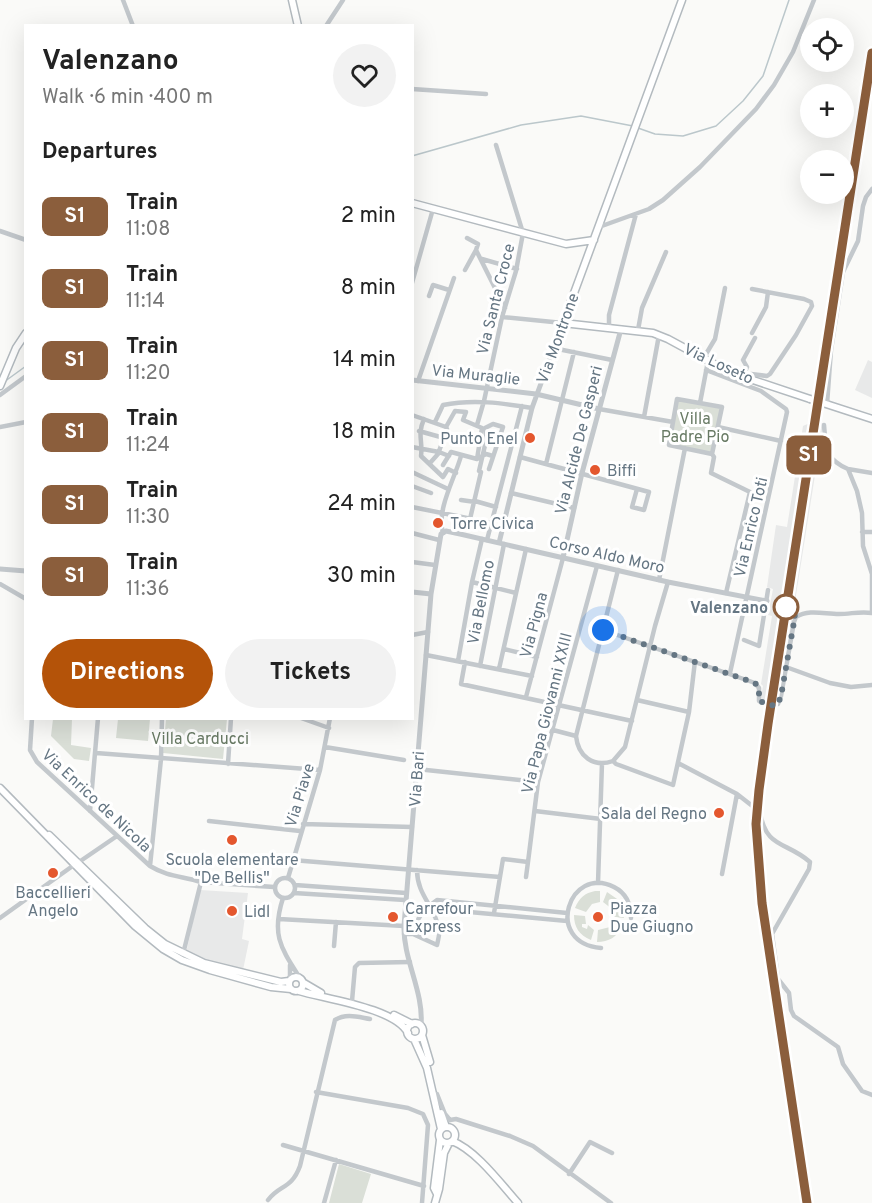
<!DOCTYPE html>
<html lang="en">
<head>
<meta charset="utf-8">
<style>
	body { margin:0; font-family:Overpass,sans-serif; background:#f2f2f2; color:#222; height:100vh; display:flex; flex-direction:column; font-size:22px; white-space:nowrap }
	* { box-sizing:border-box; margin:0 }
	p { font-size:20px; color:#767676 }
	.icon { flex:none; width:33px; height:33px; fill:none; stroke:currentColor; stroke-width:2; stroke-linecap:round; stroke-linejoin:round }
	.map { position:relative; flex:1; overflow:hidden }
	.side { position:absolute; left:24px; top:24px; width:390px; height:696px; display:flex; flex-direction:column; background:#fff; border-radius:0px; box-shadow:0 6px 24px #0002 }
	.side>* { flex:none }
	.badge { padding:0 12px; border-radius:9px; font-size:21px; line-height:39px }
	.fabs { position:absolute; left:800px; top:18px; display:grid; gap:12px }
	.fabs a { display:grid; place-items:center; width:54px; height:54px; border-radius:50%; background:#fff; box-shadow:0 6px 24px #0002; font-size:30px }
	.you { position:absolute; width:30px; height:30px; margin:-15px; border:4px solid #fff; border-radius:50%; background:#1a73e8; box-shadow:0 0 0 9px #1a73e833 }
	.map>.badge { position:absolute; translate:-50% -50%; box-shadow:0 0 0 3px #fff }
	h2 { padding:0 18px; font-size:22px; line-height:54px }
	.round { display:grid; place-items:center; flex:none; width:63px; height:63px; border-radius:32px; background:#f2f2f2 }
	.headline { display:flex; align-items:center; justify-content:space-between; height:102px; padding:0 18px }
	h1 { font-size:28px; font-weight:700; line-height:45px }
	.primary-button { display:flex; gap:12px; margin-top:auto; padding:12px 18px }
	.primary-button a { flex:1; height:69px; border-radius:36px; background:#b45309; color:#fff; font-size:24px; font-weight:700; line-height:69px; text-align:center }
	.primary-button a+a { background:#f2f2f2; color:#222 }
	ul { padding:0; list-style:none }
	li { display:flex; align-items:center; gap:18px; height:72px; padding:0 18px }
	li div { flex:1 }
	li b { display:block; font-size:22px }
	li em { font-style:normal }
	li .badge { min-width:66px; font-weight:700; text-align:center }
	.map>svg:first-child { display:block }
	.built { fill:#e8e9e9 }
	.green { fill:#dadfd7 }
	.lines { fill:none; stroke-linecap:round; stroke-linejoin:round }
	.stream { stroke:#bbc7cb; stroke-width:1.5 }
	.secondary-casing { stroke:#b3babf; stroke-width:9 }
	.minor { stroke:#c3c8cc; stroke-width:4.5 }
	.tertiary { stroke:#c3c8cc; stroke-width:5 }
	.secondary { stroke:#fff; stroke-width:6 }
	.rail-casing { stroke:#a2aab0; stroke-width:4 }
	.rail { stroke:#fff; stroke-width:1.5; stroke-dasharray:4.5; stroke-linecap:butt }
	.secondary-bridge-casing { stroke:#b3babf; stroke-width:9; stroke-linecap:butt }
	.secondary-bridge { stroke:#fff; stroke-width:6 }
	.line-casing { stroke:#fff; stroke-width:14 }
	.line { stroke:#8b5e3c; stroke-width:9 }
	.walk { stroke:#657683; stroke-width:6; stroke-dasharray:0 10.8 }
	.poi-dot { fill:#e4572e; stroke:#fff; stroke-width:2 }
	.stop-dot { fill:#fff; stroke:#8b5e3c; stroke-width:3 }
	.labels { text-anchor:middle; stroke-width:6; stroke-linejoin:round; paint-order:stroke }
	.street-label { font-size:16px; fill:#657683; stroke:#fff }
	.park-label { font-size:16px; fill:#687a64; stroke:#fff }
	.poi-label { font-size:16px; fill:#657683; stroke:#fff; text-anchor:start }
	.stop-label { font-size:16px; font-weight:bold; fill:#657683; stroke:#fff; text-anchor:end }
</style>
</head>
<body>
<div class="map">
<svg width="872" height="1203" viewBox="0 0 872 1203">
	<rect width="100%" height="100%" fill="#fafaf8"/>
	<path class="built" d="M868 360 872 362V398L855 390Z
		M817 394 823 395 819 417 823 425 786 658 778 702 774 704 771 723 765 722 768 702 763 701 761 697 763 686 761 684 772 616 768 615 773 589 767 587 776 525 787 527 803 426 812 422Z
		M200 890 248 893 242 939 249 941 243 970 216 964 186 953Z"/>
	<path class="green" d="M677 399 722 407 712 454 669 445Z
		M53 719H72L71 745 91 748 89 761 74 759 51 736Z
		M118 719H150L148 741 116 738Z
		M166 719H227L223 759 163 753Z
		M595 891H600V902L592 904 586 912 575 908C579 898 585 893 595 891Z
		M607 892 620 901 624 918 614 917 612 909 603 902Z
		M574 915 585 916 586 924H582V927L587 929 588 925 594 930 591 940C579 935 574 927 574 915Z
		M613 921 622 926C617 937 609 942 597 942L598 930 610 927Z
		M339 1164 371 1174 362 1203H329Z"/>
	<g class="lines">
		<path class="stream" d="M638 128 655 134 683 136 716 126 743 101 763 76 789 0
			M412 156 521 125 581 116 633 126
			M4 382 26 366"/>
		<defs>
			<path id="secondary" d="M292 0 298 26
				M682 0 563 323 653 333 668 339 729 372 810 399
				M412 203 566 244 594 240
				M0 386 16 348 26 333
				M823 403 872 419
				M0 788 135 926 163 949 182 960 210 970 271 987 291 989
				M49 835 145 928 165 944 204 963 281 982 289 981
				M289 984a7 7 0 1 1 14 0a7 7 0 1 1-14 0Z
				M304 983 321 993
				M299 991C326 999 395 1008 408 1033
				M394 1015 412 1024
				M407 1031a8 8 0 1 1 16 0a8 8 0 1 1-16 0Z
				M422 1035 430 1062
				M414 1039 427 1068 441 1129
				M441 1113 446 1127
				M439 1135a8 8 0 1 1 16 0a8 8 0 1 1-16 0Z
				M452 1141C476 1150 501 1184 518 1203
				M437 1194 434 1188 440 1140
				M435 1203 439 1189 444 1153 449 1143"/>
		</defs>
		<use href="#secondary" class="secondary-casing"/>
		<path class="minor" d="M123 0 133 26
			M326 26 343 0
			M412 89 486 94
			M599 227 649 209 663 200 700 167 756 109 774 85 793 52 814 0
			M0 231 26 240
			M467 238 478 244 476 250 505 308
			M482 259 517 269
			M465 270 476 250
			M412 283 433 209
			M429 296 433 285 449 290
			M502 317 563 323
			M609 327V315L636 214
			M638 330 642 308 666 252
			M752 333 766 307 768 292
			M553 348 612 360
			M703 359 715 339 725 288
			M706 370 761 391 786 409 787 412 730 673
			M743 377 747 367 743 360 755 338
			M746 378 751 374 767 376 770 374 796 335 812 306 811 302 804 299 752 289
			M418 381 454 278
			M0 395 26 376
			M700 403 708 361
			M827 404 831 350 843 272 858 241 863 206 866 197 872 189
			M599 409 673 422
			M412 415 446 427
			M644 417 659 335
			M424 419C417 435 423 441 421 456L443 477 448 469 456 473
			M435 422 443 405C473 399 502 403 532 408
			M477 425 484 401 502 317 516 271 523 233 496 145
			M0 427 26 422
			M718 427 781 441
			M485 428 493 424 503 427 489 469
			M419 431 444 438
			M412 447 439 452 449 456
			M712 454 669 445 677 399 722 407 712 454 714 457 711 473 750 492 726 593
			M520 457 649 492 644 510 632 507 637 489
			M430 463 438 454 447 429 446 427 455 411 466 412 463 420 482 428 477 459
			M546 464 574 352
			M443 465 451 452 477 459 486 454 493 456
			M848 469 872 473
			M412 472 448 489
			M412 486 431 493
			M511 493 574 508
			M461 500 475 502
			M475 501 496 507
			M412 507 492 523
			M470 519 481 472 479 471 486 441V429
			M862 532H872
			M412 533 439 540
			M443 533C436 510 455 478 461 456
			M487 540 522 406
			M412 562 435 565
			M618 570 576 736C578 756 593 768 613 761L625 747 655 626 668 582
			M659 580 685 448
			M472 582 516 593
			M0 584 26 599
			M603 630 755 683 759 688V701L771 705 778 704 781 696 794 622 796 617C809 609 824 614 839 614 851 614 860 611 872 613V574L863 546 862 513 857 491 848 469C825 459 826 448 824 425
			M412 635 428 632
			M744 640 759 646 768 590
			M504 649 537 657
			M426 655 532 676
			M458 661 472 582 482 539
			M465 662 461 684 632 721
			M480 666 504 544
			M786 667 830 683 851 687 872 685
			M499 669 526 549
			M526 697 563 558
			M637 700 689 712
			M32 718 30 750 37 762 150 866C168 877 182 876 201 882L274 887
			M301 718 329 728
			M553 730 576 736
			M325 747 404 760
			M96 753 320 770
			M613 761 616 764 673 785 689 712 695 661
			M678 763 737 794 760 812C766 849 786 841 810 862L809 869 772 934 778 979 789 993 791 1010 794 1016 838 1047 843 1064 862 1091 872 1095
			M228 764 231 718
			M417 769 538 782
			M90 811 98 718
			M535 811 601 819
			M209 821 300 831
			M303 824 412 827
			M292 860 500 877
			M79 862 117 836
			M150 866 161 759 162 718
			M722 874 737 794
			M526 877 528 862
			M275 888a10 10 0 1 1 20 0a10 10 0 1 1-20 0Z
			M288 878 320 770 330 718
			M598 883 602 763
			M295 885 406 893
			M294 893 405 900
			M283 898C271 935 281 948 300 978
			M429 905 437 909 567 921
			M494 913 503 859 528 862 538 782 597 566
			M0 918 74 865
			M279 919 404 926
			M404 934H413C417 917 423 910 437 900L567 913
			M413 934 437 945C438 940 440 934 439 930 436 907 417 896 417 870
			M334 946 336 922
			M601 948C543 943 569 864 614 887 626 893 631 905 631 918
			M183 954 201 882
			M290 965V979
			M352 1001 355 967 359 963 410 962
			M316 1092 408 1108 423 1114 428 1125 422 1203
			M437 1094 445 1114 450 1120
			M450 1120 456 1119 510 1136 533 1146 611 1203
			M283 1145 424 1186
			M569 1174 590 1142 612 1153
			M268 1200C280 1184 291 1190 300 1166L335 1020C346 1013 358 1017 370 1019
			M324 1203 336 1160"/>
		<path class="tertiary" d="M412 380 536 394 599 409
			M499 543 532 408 563 323
			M563 558 582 473 621 329
			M0 569 26 571
			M412 592 431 594
			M421 1025C424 992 403 959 404 926L431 594 441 534 446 531 460 534 668 582 767 601"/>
		<use href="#secondary" class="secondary"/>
		<defs>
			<path id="rail" d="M807 1203 762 903 756 824 759 790 771 705 872 54"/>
		</defs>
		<use href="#rail" class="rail-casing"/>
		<use href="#rail" class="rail"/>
		<defs>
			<path id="secondary-bridge" d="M810 399 823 403"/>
		</defs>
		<use href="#secondary-bridge" class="secondary-bridge-casing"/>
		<use href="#secondary-bridge" class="secondary-bridge"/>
	</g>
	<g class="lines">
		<defs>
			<path id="line" d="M807 1203 762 903 756 824 759 790 768 724 872 53"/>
		</defs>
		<use href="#line" class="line-casing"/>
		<use href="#line" class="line"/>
		<path class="walk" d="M603 630 755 683 759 688V701L775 706 778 704 781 696 794 622 796 617 786 607"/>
	</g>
	<g class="poi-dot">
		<circle cx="530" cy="438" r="6"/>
		<circle cx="595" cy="470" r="6"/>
		<circle cx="438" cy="523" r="6"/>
		<circle cx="719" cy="813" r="6"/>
		<circle cx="232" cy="840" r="6"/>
		<circle cx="53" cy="873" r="6"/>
		<circle cx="232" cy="911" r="6"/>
		<circle cx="393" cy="917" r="6"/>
		<circle cx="598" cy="917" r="6"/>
	</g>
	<circle class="stop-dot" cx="786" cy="607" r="12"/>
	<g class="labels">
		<g class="street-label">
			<text transform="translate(495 299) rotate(-76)" y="6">Via Santa Croce</text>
			<text transform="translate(557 338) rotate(-70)" y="6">Via Montrone</text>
			<text transform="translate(719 363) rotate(25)" y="6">Via Loseto</text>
			<text transform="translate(476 374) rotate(6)" y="6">Via Muraglie</text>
			<text transform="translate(578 440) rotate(-76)" y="6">Via Alcide De Gasperi</text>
			<text transform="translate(750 527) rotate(-77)" y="6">Via Enrico Toti</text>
			<text transform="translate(607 554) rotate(13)" y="6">Corso Aldo Moro</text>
			<text transform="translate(480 602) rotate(-79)" y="6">Via Bellomo</text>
			<text transform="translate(533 625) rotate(-75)" y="6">Via Pigna</text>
			<text transform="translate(546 713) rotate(-76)" y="6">Via Papa Giovanni XXIII</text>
			<text transform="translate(416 779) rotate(-86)" y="6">Via Bari</text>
			<text transform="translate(299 795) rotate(-73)" y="6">Via Piave</text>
			<text transform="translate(97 800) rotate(43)" y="6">Via Enrico de Nicola</text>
		</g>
		<g class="park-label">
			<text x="695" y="424">Villa<tspan x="695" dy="18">Padre Pio</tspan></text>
			<text x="200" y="744">Villa Carducci</text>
		</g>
		<g class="poi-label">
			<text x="518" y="444" text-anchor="end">Punto Enel</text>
			<text x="607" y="476">Biffi</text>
			<text x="450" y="529">Torre Civica</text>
			<text x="707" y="819" text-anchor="end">Sala del Regno</text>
			<text x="232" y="865" text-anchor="middle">Scuola elementare<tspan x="232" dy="18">"De Bellis"</tspan></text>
			<text x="53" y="898" text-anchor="middle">Baccellieri<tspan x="53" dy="18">Angelo</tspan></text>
			<text x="405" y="914">Carrefour<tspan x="405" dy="18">Express</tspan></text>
			<text x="610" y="914">Piazza<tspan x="610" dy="18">Due Giugno</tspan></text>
			<text x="244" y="917">Lidl</text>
		</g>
		<g class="stop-label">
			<text x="768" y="613">Valenzano</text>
		</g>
	</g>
</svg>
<div class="fabs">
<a><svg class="icon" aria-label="locate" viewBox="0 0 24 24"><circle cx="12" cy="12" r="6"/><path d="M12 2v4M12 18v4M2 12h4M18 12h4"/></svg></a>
<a>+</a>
<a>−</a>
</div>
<div class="you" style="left:603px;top:630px"></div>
<b class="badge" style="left:809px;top:455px;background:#8b5e3c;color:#fff">S1</b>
<section class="side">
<div class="headline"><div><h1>Valenzano</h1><p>Walk · 6 min · 400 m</p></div><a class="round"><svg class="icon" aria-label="heart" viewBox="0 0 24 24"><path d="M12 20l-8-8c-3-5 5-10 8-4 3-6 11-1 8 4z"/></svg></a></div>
<h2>Departures</h2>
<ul>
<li><span class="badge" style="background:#8b5e3c;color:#fff">S1</span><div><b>Train</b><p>11:08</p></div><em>2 min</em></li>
<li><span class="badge" style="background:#8b5e3c;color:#fff">S1</span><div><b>Train</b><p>11:14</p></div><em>8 min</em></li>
<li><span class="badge" style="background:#8b5e3c;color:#fff">S1</span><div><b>Train</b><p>11:20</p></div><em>14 min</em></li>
<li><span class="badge" style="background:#8b5e3c;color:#fff">S1</span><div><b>Train</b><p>11:24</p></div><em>18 min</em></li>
<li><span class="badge" style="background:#8b5e3c;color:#fff">S1</span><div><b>Train</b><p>11:30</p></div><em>24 min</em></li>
<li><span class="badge" style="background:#8b5e3c;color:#fff">S1</span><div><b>Train</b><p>11:36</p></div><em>30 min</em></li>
</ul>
<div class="primary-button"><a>Directions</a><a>Tickets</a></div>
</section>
</div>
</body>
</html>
